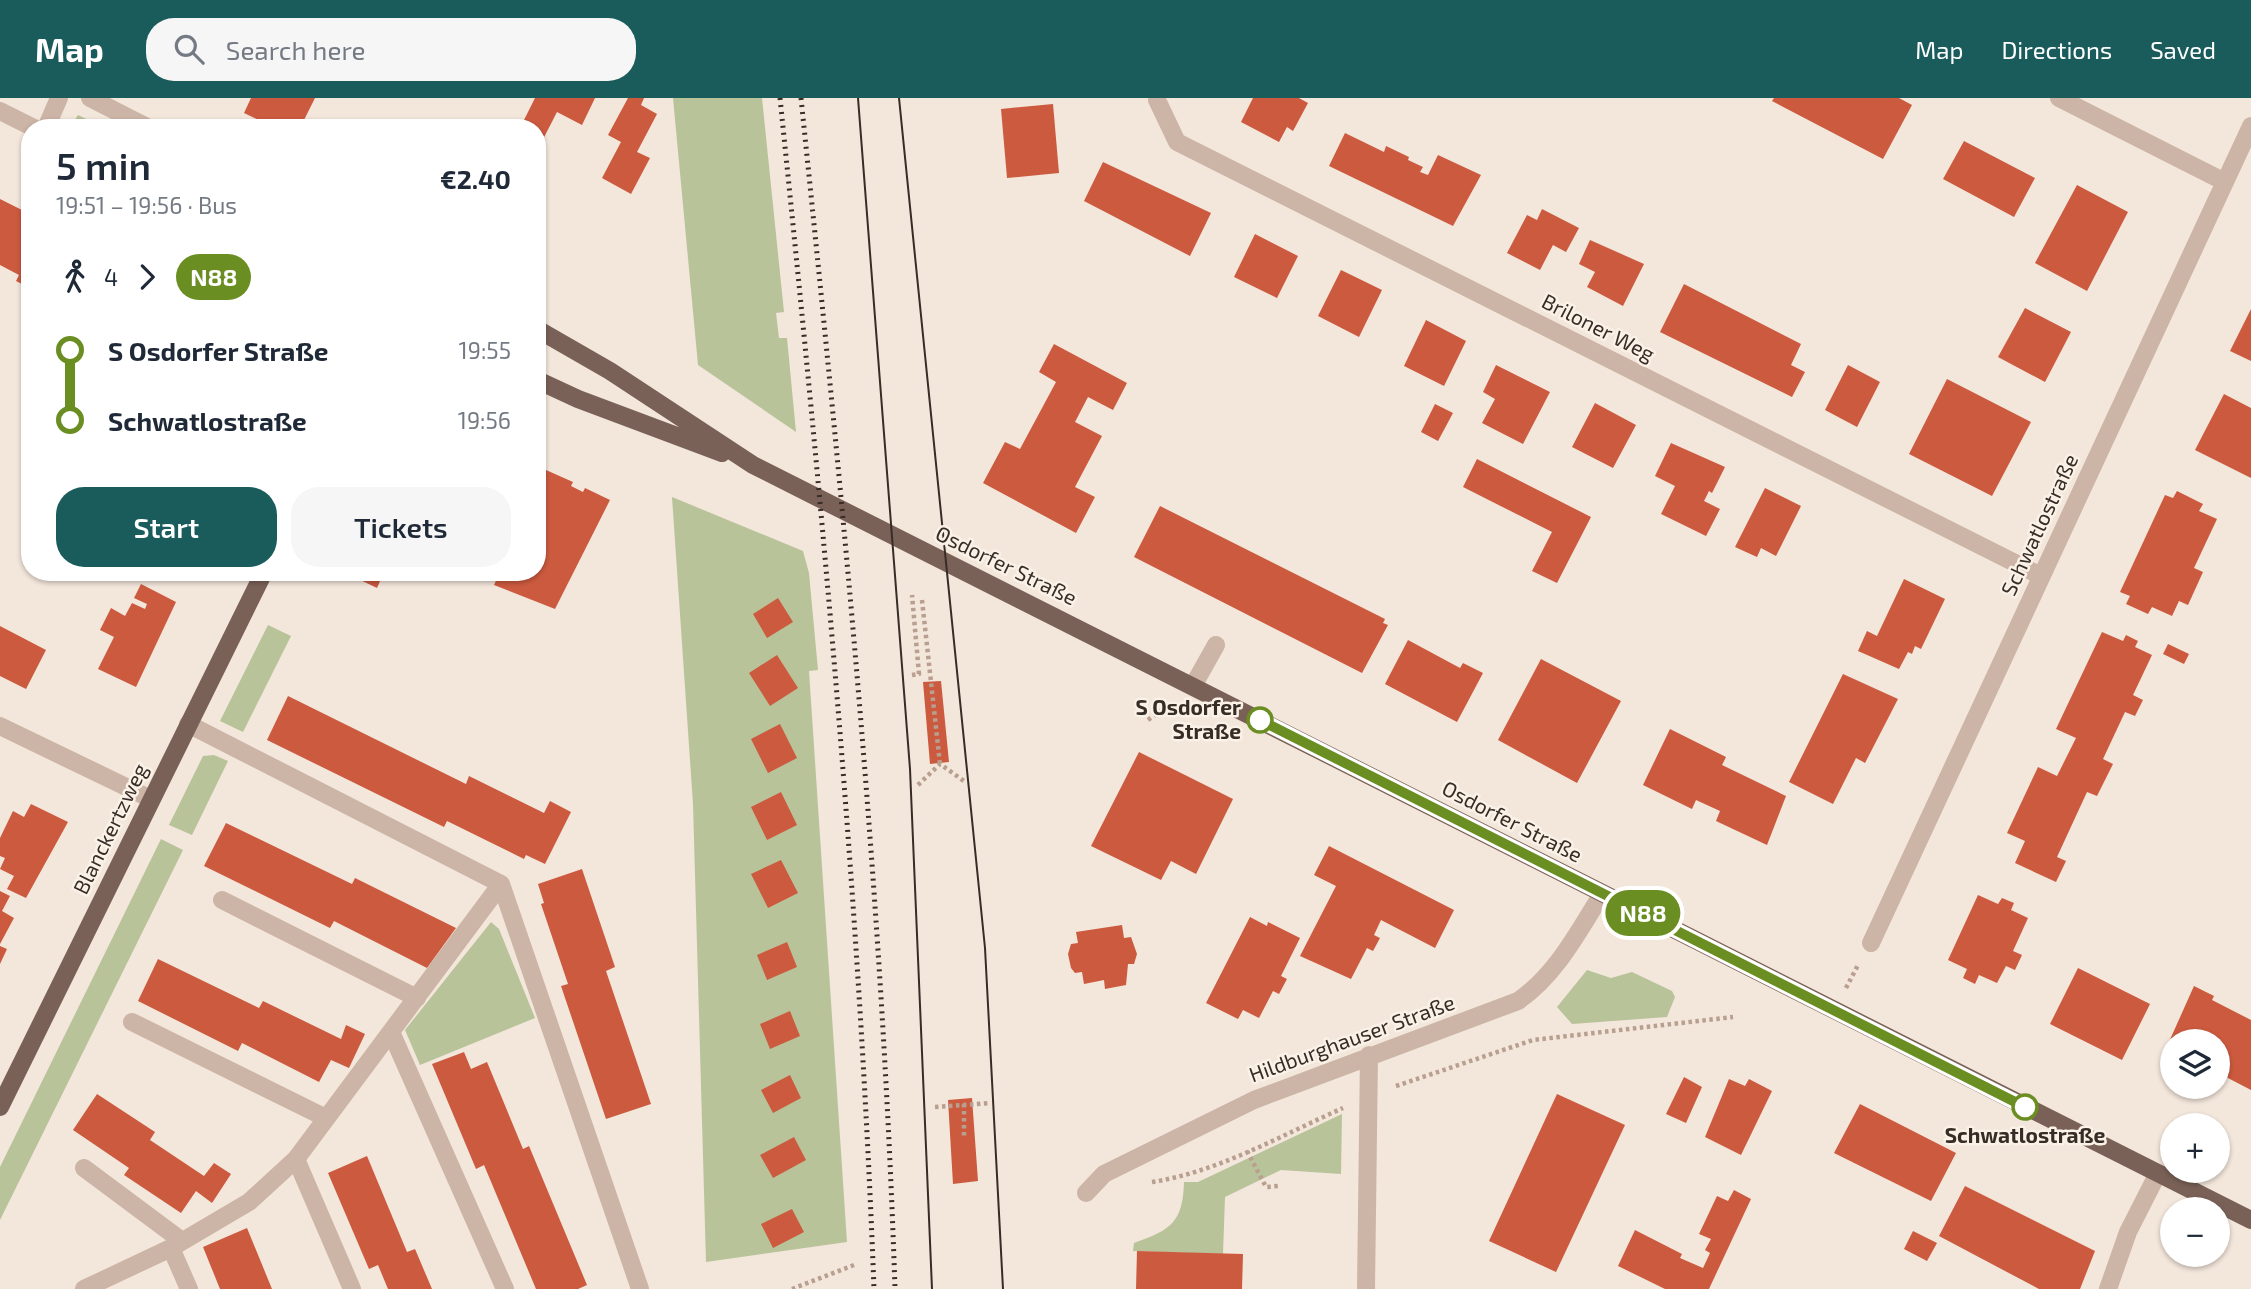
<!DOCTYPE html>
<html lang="en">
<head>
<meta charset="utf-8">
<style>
	body { margin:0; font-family:"Exo 2",sans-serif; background:#f6f6f7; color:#1f2937; height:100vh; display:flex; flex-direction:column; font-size:26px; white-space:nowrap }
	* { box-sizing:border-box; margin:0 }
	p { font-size:23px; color:#747a83 }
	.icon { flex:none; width:38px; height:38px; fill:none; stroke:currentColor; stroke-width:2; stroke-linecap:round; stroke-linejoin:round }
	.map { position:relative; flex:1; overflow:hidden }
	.sheet { position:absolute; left:21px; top:21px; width:525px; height:462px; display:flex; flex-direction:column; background:#fff; border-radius:28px; box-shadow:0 2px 5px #0004 }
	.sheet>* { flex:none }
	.badge { padding:0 14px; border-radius:23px; font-size:24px; line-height:46px }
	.fabs { position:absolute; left:2160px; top:931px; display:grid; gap:14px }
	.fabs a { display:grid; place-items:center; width:70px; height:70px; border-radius:50%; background:#fff; box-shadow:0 2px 5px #0004; font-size:35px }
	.map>.badge { position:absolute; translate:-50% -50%; box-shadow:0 0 0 4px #fff }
	.legs { display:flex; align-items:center; gap:10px; height:77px; padding:0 35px; font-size:23px }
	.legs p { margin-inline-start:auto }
	.overview { display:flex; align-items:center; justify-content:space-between; height:119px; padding:0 35px }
	h1 { font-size:38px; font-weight:600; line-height:52px }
	.primary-button { display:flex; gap:14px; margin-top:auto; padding:14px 35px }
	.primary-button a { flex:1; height:80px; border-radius:28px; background:#1a5b5b; color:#fff; font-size:28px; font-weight:600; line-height:80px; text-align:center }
	.primary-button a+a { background:#f6f6f7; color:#1f2937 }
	ul { padding:0 35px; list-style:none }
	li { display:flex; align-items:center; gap:24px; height:70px; font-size:26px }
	li i { display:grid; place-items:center; width:10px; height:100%; margin:0 9px; background:currentColor }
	li i::after { content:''; width:18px; height:18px; margin:-9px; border:5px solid; border-radius:50%; background:#fff }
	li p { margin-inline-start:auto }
	li:first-child i { background:linear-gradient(#0000 50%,currentColor 0) }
	li:last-child i { background:linear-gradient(currentColor 50%,#0000 0) }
	header { display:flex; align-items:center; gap:42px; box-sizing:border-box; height:98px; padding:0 35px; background:#1a5b5b; color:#fff }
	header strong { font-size:33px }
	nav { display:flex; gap:38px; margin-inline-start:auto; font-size:24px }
	.search { width:490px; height:63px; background:#f6f6f7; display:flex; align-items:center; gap:18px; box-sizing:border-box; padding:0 24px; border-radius:28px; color:#747a83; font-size:26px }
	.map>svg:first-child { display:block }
	.green { fill:#b8c39a }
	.building { fill:#cc5a3f }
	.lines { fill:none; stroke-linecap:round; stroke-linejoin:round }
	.path { stroke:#b89f90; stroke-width:4.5; stroke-dasharray:3.5 3.5; stroke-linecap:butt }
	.minor { stroke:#ccb5a6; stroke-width:18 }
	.major { stroke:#7a6157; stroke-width:18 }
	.tram { stroke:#382c27; stroke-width:2 }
	.rail { stroke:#382c27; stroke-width:5; stroke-dasharray:2 5; stroke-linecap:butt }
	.line-1-casing { stroke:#fff; stroke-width:16 }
	.line-1 { stroke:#6b8e23; stroke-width:10 }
	.stop-1-dot { fill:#fff; stroke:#6b8e23; stroke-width:3.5 }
	.labels { text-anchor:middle; stroke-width:5; stroke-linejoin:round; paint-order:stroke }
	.street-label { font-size:21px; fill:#382c27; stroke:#faf1e7 }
	.stop-label { font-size:21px; font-weight:bold; fill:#382c27; stroke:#faf1e7; text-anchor:end }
</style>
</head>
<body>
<header>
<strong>Map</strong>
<div class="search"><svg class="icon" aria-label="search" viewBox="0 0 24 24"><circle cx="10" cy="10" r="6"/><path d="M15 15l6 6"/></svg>Search here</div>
<nav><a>Map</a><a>Directions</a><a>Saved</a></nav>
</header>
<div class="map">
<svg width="2251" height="1191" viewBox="0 0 2251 1191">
	<rect width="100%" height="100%" fill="#f3e6db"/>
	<path class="green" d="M673 0H762L784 214 776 215 779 240H787L796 334 698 267Z
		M78 17 105 30H81L73 25Z
		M672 399 803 453 809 475 818 572 809 573 847 1144 706 1164 693 706Z
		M268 527 291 538 243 634 220 623Z
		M214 657 228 663 192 737 169 727 203 658Z
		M161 741 183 752 0 1122V1069Z
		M491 824 499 831 535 920 420 967 405 932Z
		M1587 872 1611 880 1632 874 1672 893 1675 899 1667 919 1572 926 1557 909Z
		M1342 1016 1341 1076 1281 1072 1225 1099 1223 1156 1133 1153 1134 1145C1171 1132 1183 1124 1184 1084H1198Z"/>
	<path class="building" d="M251 0H315L300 30H276L244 15Z
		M535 0H595L582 27 557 14 537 53V30H520Z
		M628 0H644L641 7 657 16 637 54 650 60 631 96 602 80 621 44 608 37Z
		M1253 0H1299L1308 5 1293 33 1287 29 1279 44 1241 24Z
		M1774 0H1899L1912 7 1883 61 1772 3Z
		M1053 6 1059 75 1007 80 1001 11Z
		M1345 35 1384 54 1386 48 1409 59 1408 62 1423 69 1420 74 1428 77 1438 57 1481 77 1453 128 1329 68Z
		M1964 43 2035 80 2014 119 1943 81Z
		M1103 64 1211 115 1190 158 1084 103Z
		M2077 87 2128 114 2087 193 2035 165Z
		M0 101 30 116V190L16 183 19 177 0 167Z
		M1542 111 1579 130 1566 154 1553 147 1540 172 1507 155 1527 117 1537 122Z
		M1255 136 1298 158 1277 200 1234 179Z
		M1590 142 1644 166 1623 208 1587 189 1595 174 1579 166Z
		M1341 172 1382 192 1359 239 1318 218Z
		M1684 186 1801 246 1791 267 1805 274 1792 299 1660 234Z
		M2025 210 2071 234 2045 284 1998 259Z
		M2251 211V263L2230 253Z
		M1426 222 1466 243 1444 288 1404 268Z
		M1054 246 1127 285 1113 312 1088 299 1075 324 1102 338 1075 389 1095 399 1076 435 983 385 1005 344 1020 351 1056 284 1039 274Z
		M1496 267 1550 294 1523 346 1482 325 1495 301 1483 294Z
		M1848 267 1880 284 1857 329 1825 312Z
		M1947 281 2031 324 1992 398 1909 356Z
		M2224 296 2251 310V380L2195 352Z
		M1595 305 1636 327 1613 370 1572 349Z
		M1435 306 1453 315 1438 343 1421 334Z
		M1671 345 1725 369 1712 395 1709 393 1704 403 1720 411 1706 438 1661 416 1675 388 1655 378Z
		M1477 361 1591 419 1557 485 1532 473 1552 434 1463 389Z
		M537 372 545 375 546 372 573 384 571 388 583 394 585 390 610 402 555 511 494 487 500 474H537Z
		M1765 390 1801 408 1776 458 1761 450 1757 459 1735 449Z
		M2177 393 2203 406 2199 413 2217 421 2194 470 2203 474 2188 507 2179 503 2172 518 2152 509 2148 516 2126 506 2130 498 2120 494 2165 397 2173 400Z
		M1160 408 1385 521 1383 525 1388 527 1362 575 1134 459Z
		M351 474H384L377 490 350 477Z
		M1904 481 1945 501 1921 551 1915 548 1912 556 1908 554 1899 571 1858 553 1867 533 1877 538Z
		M141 486 176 504 136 589 98 571 114 539 100 532 111 510 125 518 132 505 145 511 147 506 134 500Z
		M778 500 793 524 767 540 753 516Z
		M0 528 46 552 26 591 0 578Z
		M2102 534 2123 543 2126 537 2138 543 2135 549 2152 557 2133 597 2143 602 2135 618 2125 614 2103 661 2113 666 2097 698 2087 694 2057 759 2066 763 2056 784 2015 765 2025 743 2007 735 2038 669 2057 678 2076 640 2056 631Z
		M1408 542 1460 570 1463 565 1483 575 1457 624 1385 586Z
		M2168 546 2189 556 2184 566 2163 556Z
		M777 557 798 590 770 608 749 575Z
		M1541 561 1621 603 1577 685 1498 642Z
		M1843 576 1898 601 1865 665 1856 660 1833 706 1789 684Z
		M941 583 949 664 930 666 923 584Z
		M288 598 466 686 469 678 544 715 550 703 571 714 545 766 526 757 524 761 447 723 444 729 267 642Z
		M780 626 797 660 768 675 751 641Z
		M1670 631 1726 659 1722 667 1786 698 1767 747 1716 723 1720 713 1696 702 1692 711 1643 687Z
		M1139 654 1233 701 1196 776 1171 763 1161 782 1091 748Z
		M781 694 797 727 767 742 751 709Z
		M31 706 68 724 26 800 7 791 14 778 0 771 5 760 0 758V740L13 713 24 719Z
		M226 725 352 786 355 780 456 830 427 870 334 823 330 830 204 768Z
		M1329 748 1454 812 1435 850 1381 822 1374 837 1380 840 1373 853 1367 850 1351 881 1300 858 1336 788 1314 777Z
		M781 762 798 795 768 810 751 776Z
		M582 771 615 869 606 873 651 1006 606 1021 561 888 568 886 541 806 544 805 538 786Z
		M0 793 10 798 2 813 14 820 0 846Z
		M1978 797 1998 806 2002 800 2014 805 2011 812 2028 820 2013 853 2022 857 2015 872 2006 868 1997 885 1979 877 1975 886 1963 880 1967 871 1948 862Z
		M1250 819 1267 828 1268 824 1300 840 1281 878 1287 881 1279 896 1273 893 1259 920 1243 912 1238 921 1206 905Z
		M1122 827 1124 840 1131 839 1137 856 1134 866H1128L1126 887 1105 891 1104 882 1084 886 1082 874 1075 875 1071 870 1068 856 1071 846 1078 845 1076 834Z
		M787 844 797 869 767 882 757 857Z
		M0 848 7 851 0 866Z
		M158 861 259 910 263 903 341 941 346 927 365 936 349 970 331 962 319 984 242 945 238 953 138 903Z
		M2078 870 2150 906 2122 962 2050 926Z
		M2194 888 2214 898 2212 902 2251 922V992L2226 979 2221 989 2217 987V943H2172V959L2164 955Z
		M790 913 800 938 770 951 760 926Z
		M464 954 471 971 487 964 523 1051 529 1048 587 1187 578 1191H536L484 1067 476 1071 432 966Z
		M790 977 801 1000 773 1015 761 992Z
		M1684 979 1702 989 1686 1025 1666 1016Z
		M1729 981 1745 988 1749 981 1772 993 1741 1057 1705 1039Z
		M97 996 155 1034 150 1042 204 1078 214 1065 231 1076 212 1105 196 1093 181 1115 124 1077 129 1070 73 1032Z
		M1557 996 1625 1027 1556 1174 1489 1143Z
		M972 1000 978 1083 953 1086 948 1002Z
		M1860 1006 1956 1055 1931 1103 1834 1055Z
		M794 1039 806 1062 773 1080 760 1057Z
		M367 1058 407 1154 415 1151 432 1191H388L378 1167 369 1171 328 1075Z
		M1965 1088 2095 1153 2080 1191H2039L1939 1138Z
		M1734 1092 1751 1101 1709 1191H1665L1618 1168 1635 1132 1682 1156 1680 1160 1703 1170 1710 1155 1705 1152 1711 1141 1699 1136 1717 1098 1728 1103Z
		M792 1111 804 1134 773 1150 761 1126Z
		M247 1130 272 1191H220L203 1149Z
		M1913 1133 1937 1145 1927 1163 1904 1151Z
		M1137 1153 1243 1156 1242 1191H1136Z"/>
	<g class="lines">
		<path class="path" d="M922 502 940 666
			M912 577 919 576 912 497
			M1148 622 1170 606
			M918 687 940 666 964 683
			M1846 890 1858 867
			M1396 988 1533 942 1733 919
			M964 1006V1039
			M935 1009 990 1005
			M1247 1053 1266 1089 1279 1088
			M1152 1084C1218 1074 1282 1037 1343 1010
			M792 1191 854 1167"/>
		<path class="minor" d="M90 0 149 30
			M2059 0 2225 84
			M1157 2 1177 44 2041 478
			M0 13 34 30
			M46 30 59 0
			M1193 588 1216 547
			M188 626 501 786 640 1191
			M0 628 151 701
			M222 802 417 900
			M1871 845 2251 28
			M132 924 326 1020
			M391 934 505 1191
			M296 1061 352 1191
			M84 1070 182 1143
			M1086 1095 1104 1076 1254 1002 1518 903C1556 877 1578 834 1602 796
			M171 1150 189 1191
			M84 1191 171 1150 249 1104 296 1061 501 786
			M1366 1191 1369 957
			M2108 1191 2128 1134 2157 1077"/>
		<path class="major" d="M537 231 610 273 753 367 2251 1122
			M537 282 578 301 722 355
			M0 1009 264 474"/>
		<path class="tram" d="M858 0 910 671 932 1191
			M899 0 985 850 1003 1191"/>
		<path class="rail" d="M780 0C821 396 859 793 874 1191
			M801 0C842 396 882 793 895 1191"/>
	</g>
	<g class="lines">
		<defs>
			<path id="line-1" d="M1260 622 2025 1009"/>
		</defs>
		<use href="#line-1" class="line-1-casing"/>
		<use href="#line-1" class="line-1"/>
	</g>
	<g class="stop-1-dot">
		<circle cx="1260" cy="622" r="12"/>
		<circle cx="2025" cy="1009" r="12"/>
	</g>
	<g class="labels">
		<g class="street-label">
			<text transform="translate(1598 230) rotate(27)" y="7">Briloner Weg</text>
			<text transform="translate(2040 427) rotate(-65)" y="7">Schwatlostraße</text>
			<text transform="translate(1006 468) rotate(26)" y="7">Osdorfer Straße</text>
			<text transform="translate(1512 724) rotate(27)" y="7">Osdorfer Straße</text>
			<text transform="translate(111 731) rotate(-64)" y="7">Blanckertzweg</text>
			<text transform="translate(1352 941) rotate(-20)" y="7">Hildburghauser Straße</text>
		</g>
		<g class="stop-label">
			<text x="1241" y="617">S Osdorfer<tspan x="1241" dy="24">Straße</tspan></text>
			<text x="2025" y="1045" text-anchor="middle">Schwatlostraße</text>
		</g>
	</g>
</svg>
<div class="fabs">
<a><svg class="icon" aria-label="layers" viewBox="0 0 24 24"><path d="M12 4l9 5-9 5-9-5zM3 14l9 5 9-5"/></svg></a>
<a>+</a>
<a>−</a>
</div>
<b class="badge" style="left:1643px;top:815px;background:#6b8e23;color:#fff">N88</b>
<section class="sheet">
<div class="overview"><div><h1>5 min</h1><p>19:51 – 19:56 · Bus</p></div><b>€2.40</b></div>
<div class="legs"><svg class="icon" aria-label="walk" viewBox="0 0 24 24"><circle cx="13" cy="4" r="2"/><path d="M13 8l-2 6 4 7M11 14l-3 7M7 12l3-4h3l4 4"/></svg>4<svg class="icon" aria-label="forward" viewBox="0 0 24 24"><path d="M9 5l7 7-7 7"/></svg><b class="badge" style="background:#6b8e23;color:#fff">N88</b></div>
<ul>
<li><i style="color:#6b8e23"></i><b>S Osdorfer Straße</b><p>19:55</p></li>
<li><i style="color:#6b8e23"></i><b>Schwatlostraße</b><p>19:56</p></li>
</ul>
<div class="primary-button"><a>Start</a><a>Tickets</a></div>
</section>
</div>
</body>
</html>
